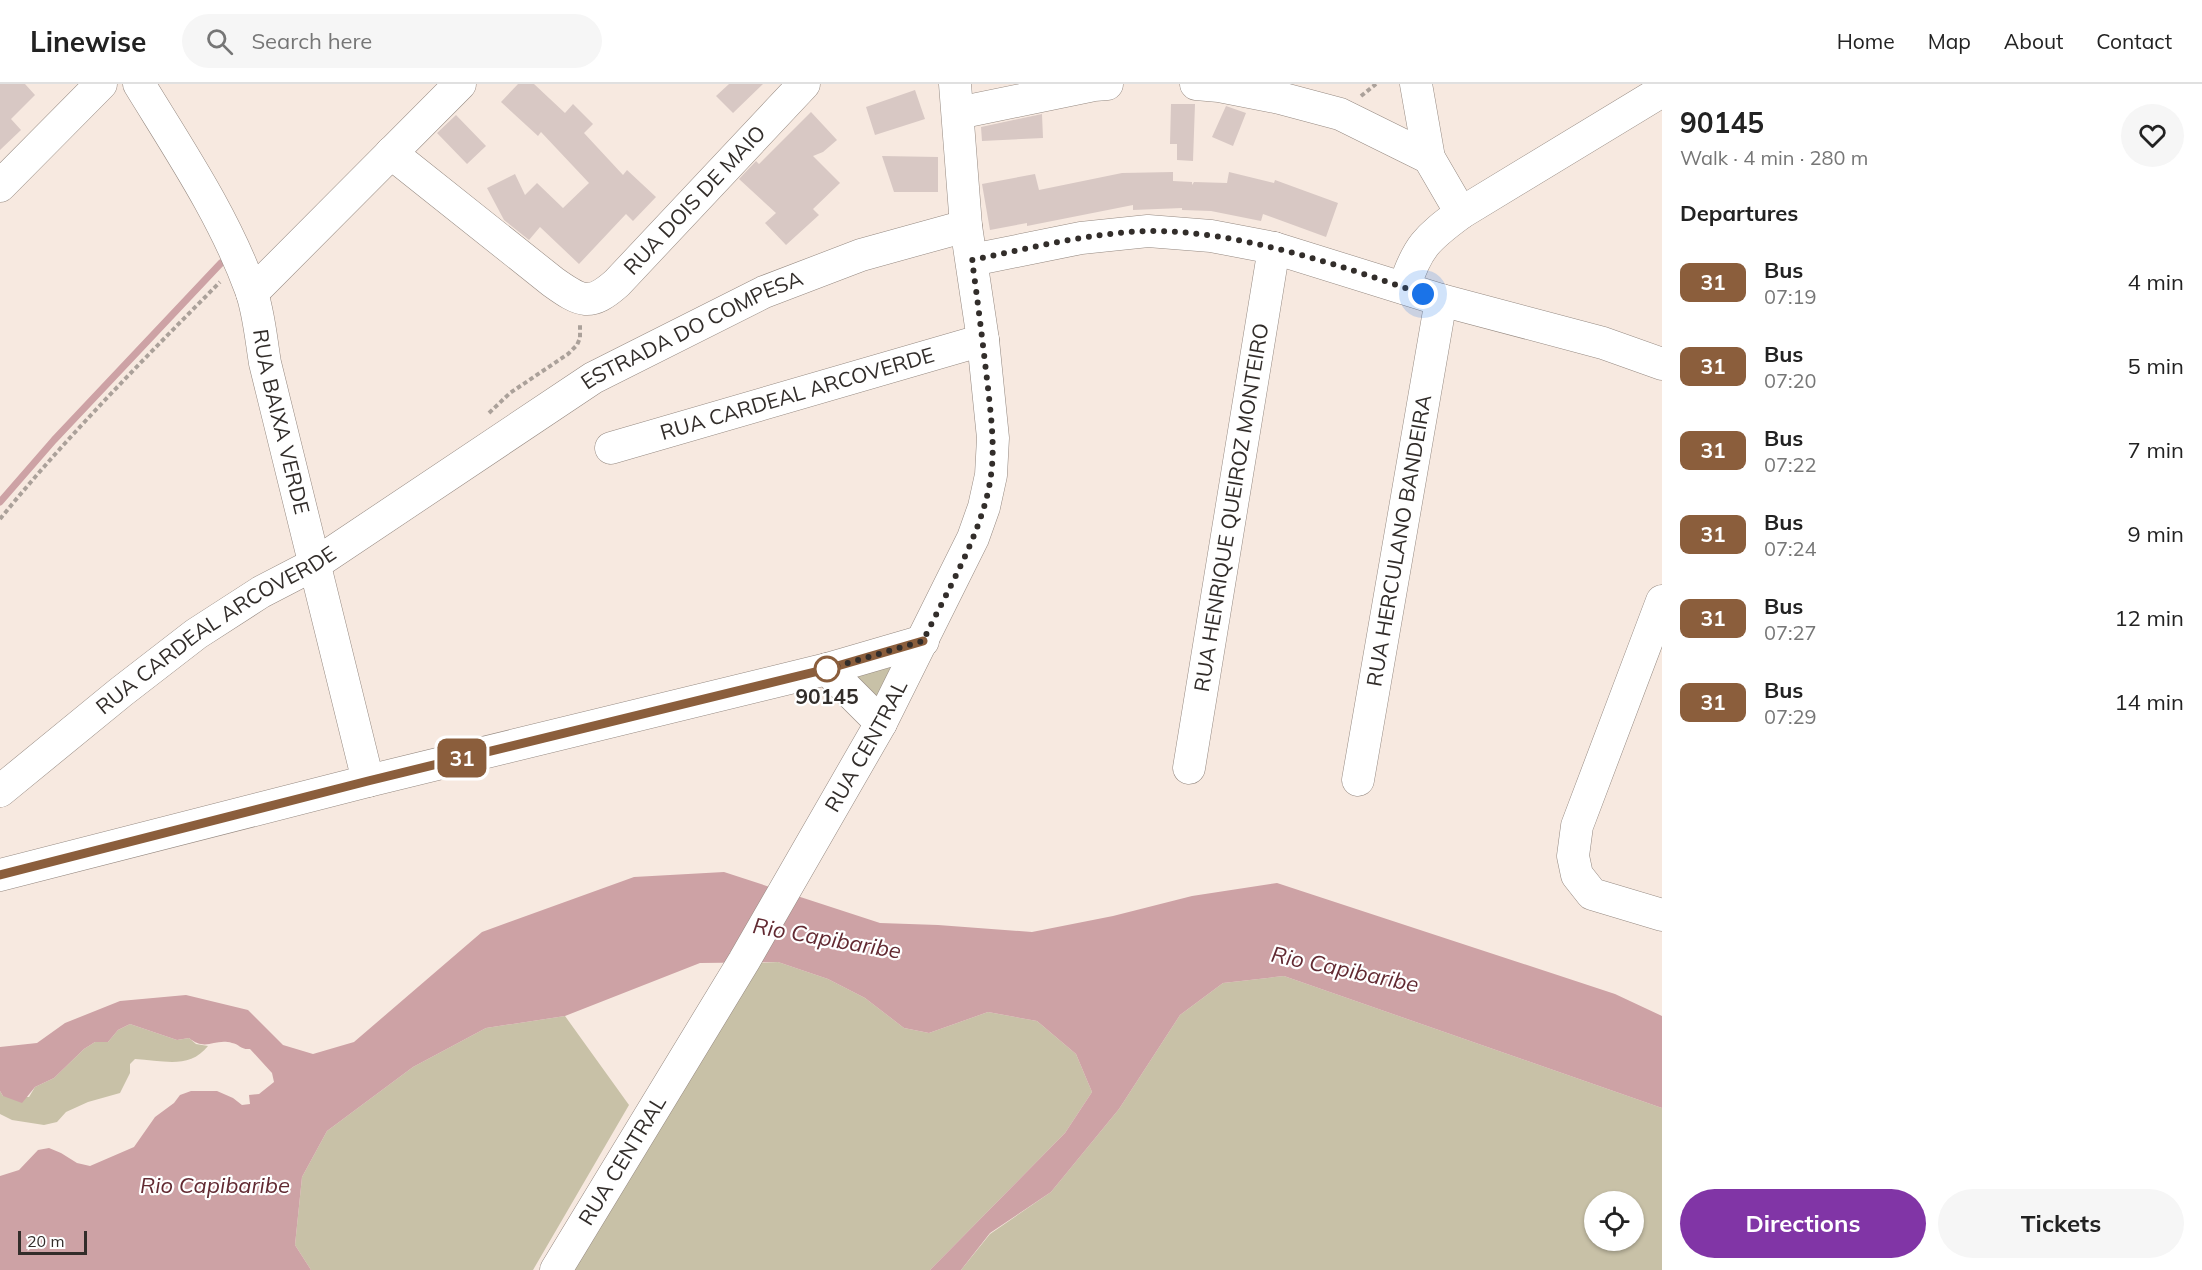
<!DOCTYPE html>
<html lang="en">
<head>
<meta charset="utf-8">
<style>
	body { margin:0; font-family:Mulish,sans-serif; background:#f6f6f6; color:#222; height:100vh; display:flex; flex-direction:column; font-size:22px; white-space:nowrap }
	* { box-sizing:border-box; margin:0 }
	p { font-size:20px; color:#767676 }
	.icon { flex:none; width:33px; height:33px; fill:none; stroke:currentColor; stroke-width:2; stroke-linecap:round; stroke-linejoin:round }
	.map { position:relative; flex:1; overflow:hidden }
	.sheet { display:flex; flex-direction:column; background:#fff; width:540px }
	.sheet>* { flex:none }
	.badge { padding:0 12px; border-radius:9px; font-size:21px; line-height:39px }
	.controls { position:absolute; left:1584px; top:1107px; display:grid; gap:12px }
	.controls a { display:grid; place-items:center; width:60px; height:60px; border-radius:50%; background:#fff; box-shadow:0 2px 4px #0004; font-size:30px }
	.scale { position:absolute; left:18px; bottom:15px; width:69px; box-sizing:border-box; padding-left:6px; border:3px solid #322d2a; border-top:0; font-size:16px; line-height:21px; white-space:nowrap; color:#322d2a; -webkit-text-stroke:4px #fff; paint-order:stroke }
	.you { position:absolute; width:30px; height:30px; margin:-15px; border:4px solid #fff; border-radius:50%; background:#1a73e8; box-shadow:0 0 0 9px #1a73e833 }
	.map>.badge { position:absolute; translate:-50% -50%; box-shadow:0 0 0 3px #fff }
	h2 { padding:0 18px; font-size:22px; line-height:54px }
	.round { display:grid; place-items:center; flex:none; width:63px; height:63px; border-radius:32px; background:#f6f6f6 }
	.overview { display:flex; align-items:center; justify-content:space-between; height:102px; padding:0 18px }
	h1 { font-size:28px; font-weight:700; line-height:45px }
	.action { display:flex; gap:12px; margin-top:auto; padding:12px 18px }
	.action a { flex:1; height:69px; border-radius:36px; background:#8135a6; color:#fff; font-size:24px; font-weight:700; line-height:69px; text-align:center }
	.action a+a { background:#f6f6f6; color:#222 }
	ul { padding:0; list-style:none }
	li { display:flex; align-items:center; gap:18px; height:84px; padding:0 18px }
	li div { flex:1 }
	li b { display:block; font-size:22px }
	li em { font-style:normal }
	li .badge { min-width:66px; font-weight:700; text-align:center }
	header { display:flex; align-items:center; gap:36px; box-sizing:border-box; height:84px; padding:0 30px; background:#fff; border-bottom:2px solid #e0e0e0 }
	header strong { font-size:28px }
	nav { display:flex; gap:33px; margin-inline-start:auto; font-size:21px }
	.search { width:420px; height:54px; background:#f6f6f6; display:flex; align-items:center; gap:15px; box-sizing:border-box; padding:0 21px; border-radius:33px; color:#767676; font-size:22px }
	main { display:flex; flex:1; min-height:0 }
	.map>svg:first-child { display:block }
	.green { fill:#c8c1a7; fill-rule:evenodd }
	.water { fill:#cda2a5 }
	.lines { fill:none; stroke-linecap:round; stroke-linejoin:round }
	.stream { stroke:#cda2a5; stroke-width:7 }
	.building { fill:#d8c8c4 }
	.minor-casing { stroke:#958981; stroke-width:33 }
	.path { stroke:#aba19a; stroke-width:4; stroke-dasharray:4.5 3; stroke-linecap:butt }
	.minor { stroke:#fff; stroke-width:32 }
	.line-casing { stroke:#fff; stroke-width:14 }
	.line { stroke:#8b5e3c; stroke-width:9 }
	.walk { stroke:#322d2a; stroke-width:6; stroke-dasharray:0 10.8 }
	.stop-dot { fill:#fff; stroke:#8b5e3c; stroke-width:3 }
	.labels { text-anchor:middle; stroke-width:4.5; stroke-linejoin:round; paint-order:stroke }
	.street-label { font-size:21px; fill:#322d2a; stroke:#fff }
	.stop-label { font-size:21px; font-weight:bold; fill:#322d2a; stroke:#fff }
	.water-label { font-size:22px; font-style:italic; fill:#622a32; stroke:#fff }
</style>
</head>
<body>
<header>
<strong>Linewise</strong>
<div class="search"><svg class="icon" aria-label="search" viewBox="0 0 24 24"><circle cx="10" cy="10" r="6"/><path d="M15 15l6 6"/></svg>Search here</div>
<nav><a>Home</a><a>Map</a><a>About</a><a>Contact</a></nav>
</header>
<main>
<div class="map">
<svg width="1662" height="1186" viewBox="0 0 1662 1186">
	<rect width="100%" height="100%" fill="#f7e9e0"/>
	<path class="green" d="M900 578 876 622 846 586Z
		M778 878 828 895 865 914 904 944 929 949 988 928 1037 937 1076 970 1092 1008 1065 1049 930 1186H570L754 879Z
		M1284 892 1662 1024V1186H961L990 1150 1051 1108 1119 1025 1180 931 1223 899ZM1594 1118H1634V1156H1594Z
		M565 932 629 1021 533 1186H311L295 1161 302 1093 327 1047 413 983 486 944Z
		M130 940 177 956 189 954 196 960 208 962C189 986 162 976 135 975L130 980V989L120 1009 88 1018 66 1028 57 1038 44 1041 12 1036 0 1030V1007L3 1012 29 1013 35 1003 54 994 84 965 95 958H108L118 946Z"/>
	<path class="water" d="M724 788 880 839 938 841 1032 848 1113 832 1192 812 1277 799 1615 910 1662 932V1024L1284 892 1223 899 1180 931 1119 1025 1051 1108 990 1149 961 1186H930L1065 1049 1092 1008 1076 970 1037 937 988 928 929 949 904 944 865 914 828 895 778 878 700 879 565 932 486 944 413 983 327 1047 302 1093 295 1161 311 1186H0V1092L19 1086 38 1066 49 1064 61 1069 77 1079 90 1082 134 1063 155 1033 174 1019 180 1011 191 1007H217L233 1014 242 1021 250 1020 249 1011 259 1010 274 998 272 989 250 965C241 966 239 960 232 959 214 954 206 968 189 954L177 956 130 940 118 946 108 958H95L84 965 54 994 35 1003 22 1019 3 1012 0 1007V963L37 959 65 939 120 917 186 911 248 926 283 961 313 970 354 958 482 848 634 793Z"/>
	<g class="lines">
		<path class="stream" d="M0 418 54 356 221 179"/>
	</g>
	<path class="building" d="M0 0H25L35 11 11 35 21 46 0 66Z
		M518 0H534L565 29 573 20 593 40 584 49 623 91 627 86 656 113 633 137 626 130 579 180 540 143 529 156 504 136 487 104 515 90 525 111 537 99 563 124 589 99 541 48 538 52 501 18Z
		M729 0H763L733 29 716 12Z
		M915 6 925 35 875 51 866 23Z
		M1171 20H1195L1193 77 1177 76V60H1170Z
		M1226 22 1246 29 1233 62 1212 53Z
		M811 28 837 56 823 68 813 72 840 99 813 125 819 131 786 161 765 139 776 129 739 95 756 77 759 80Z
		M1042 30 1043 54 982 57 981 43Z
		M456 31 486 62 467 80 437 49Z
		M882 72 938 73V108H894Z
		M1173 88V97L1192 98V101L1194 98 1227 99 1229 88 1274 99 1275 96 1338 119 1326 153 1263 130 1261 137 1211 127 1182 126V124L1133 126V121L1027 142V139L990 146 982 100 1035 90 1039 106 1122 89Z"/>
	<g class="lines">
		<defs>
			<g id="minor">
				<path id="s1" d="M139 0C180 67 224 132 251 206 259 229 261 255 265 279L368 697"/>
				<path d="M1196 0 1219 2 1280 14 1340 30 1429 74"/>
				<path d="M1416 0 1429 74 1461 129"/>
				<path d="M958 29 1094 1 1107 0"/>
				<path id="s2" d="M391 69 553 198C581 218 590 223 617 199L804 0"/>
				<path d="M0 102 101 0"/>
				<path d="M972 176 1081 154 1148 147 1211 152 1274 164 1441 216 1603 259 1662 280"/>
				<path d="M1404 204C1417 163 1427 154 1461 129L1662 7"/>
				<path d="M252 209 460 0"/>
				<path id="s3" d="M611 364 983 256"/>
				<path d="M1662 517 1577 742 1573 772 1577 791 1592 810 1662 831"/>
				<path d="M827 585 881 639"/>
				<path id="s4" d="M1189 684 1274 164"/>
				<path id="s5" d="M1358 696 1441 216"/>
				<path id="s6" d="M0 707 121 608 196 550 261 508 315 480 593 294 764 208 861 171 966 142"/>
				<path d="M0 791 368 697 827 585 923 557"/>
				<path id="s7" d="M556 1186 744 877 881 639 973 454 984 423 991 391 993 354 983 256 966 142 955 0"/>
			</g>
		</defs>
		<use href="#minor" class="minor-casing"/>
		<path class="path" d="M1361 12 1376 0
			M489 329 510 309 568 270 577 261 580 254V240
			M0 435C68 351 144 275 220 198"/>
		<use href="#minor" class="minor"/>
	</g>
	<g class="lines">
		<defs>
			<path id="line" d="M0 791 368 697 827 585 923 557"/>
		</defs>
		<use href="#line" class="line-casing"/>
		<use href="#line" class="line"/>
		<path class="walk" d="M827 585 923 557C947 507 984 446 991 391 995 362 991 333 988 304 983 261 978 219 972 176 1030 164 1089 149 1148 147 1236 146 1339 181 1423 210"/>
	</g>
	<circle class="stop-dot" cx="827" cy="585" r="12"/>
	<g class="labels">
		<g class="street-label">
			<text dy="7" stroke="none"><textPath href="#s2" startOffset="394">RUA DOIS DE MAIO</textPath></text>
			<text dy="7" stroke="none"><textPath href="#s6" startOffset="834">ESTRADA DO COMPESA</textPath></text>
			<text dy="7" stroke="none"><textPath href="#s3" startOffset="194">RUA CARDEAL ARCOVERDE</textPath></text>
			<text dy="7" stroke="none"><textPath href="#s1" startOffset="370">RUA BAIXA VERDE</textPath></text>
			<text dy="7" stroke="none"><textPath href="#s4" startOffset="264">RUA HENRIQUE QUEIROZ MONTEIRO</textPath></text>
			<text dy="7" stroke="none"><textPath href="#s5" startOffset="243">RUA HERCULANO BANDEIRA</textPath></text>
			<text dy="7" stroke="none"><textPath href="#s6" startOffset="270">RUA CARDEAL ARCOVERDE</textPath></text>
			<text dy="7" stroke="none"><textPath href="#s7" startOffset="609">RUA CENTRAL</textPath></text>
			<text dy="7" stroke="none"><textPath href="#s7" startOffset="128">RUA CENTRAL</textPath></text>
		</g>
		<g class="stop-label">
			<text x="827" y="620">90145</text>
		</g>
		<g class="water-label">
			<text transform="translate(827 854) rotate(10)" y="8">Rio Capibaribe</text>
			<text transform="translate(1345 885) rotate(12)" y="8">Rio Capibaribe</text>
			<text x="215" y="1109">Rio Capibaribe</text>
		</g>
	</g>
</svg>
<div class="controls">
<a><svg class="icon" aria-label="locate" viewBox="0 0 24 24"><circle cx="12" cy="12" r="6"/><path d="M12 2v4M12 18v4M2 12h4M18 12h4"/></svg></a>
</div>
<div class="scale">20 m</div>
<div class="you" style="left:1423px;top:210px"></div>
<b class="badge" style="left:462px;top:674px;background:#8b5e3c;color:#fff">31</b>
</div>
<section class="sheet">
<div class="overview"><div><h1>90145</h1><p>Walk · 4 min · 280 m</p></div><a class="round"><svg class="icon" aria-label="heart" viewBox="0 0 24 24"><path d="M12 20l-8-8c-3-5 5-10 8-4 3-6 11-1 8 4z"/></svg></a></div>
<h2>Departures</h2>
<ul>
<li><span class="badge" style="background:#8b5e3c;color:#fff">31</span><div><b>Bus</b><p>07:19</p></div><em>4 min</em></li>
<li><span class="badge" style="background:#8b5e3c;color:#fff">31</span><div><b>Bus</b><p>07:20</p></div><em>5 min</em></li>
<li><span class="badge" style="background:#8b5e3c;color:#fff">31</span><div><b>Bus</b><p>07:22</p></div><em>7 min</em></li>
<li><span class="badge" style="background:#8b5e3c;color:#fff">31</span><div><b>Bus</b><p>07:24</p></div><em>9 min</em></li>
<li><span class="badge" style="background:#8b5e3c;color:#fff">31</span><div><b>Bus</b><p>07:27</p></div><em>12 min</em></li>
<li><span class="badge" style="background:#8b5e3c;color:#fff">31</span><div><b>Bus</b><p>07:29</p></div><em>14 min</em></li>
</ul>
<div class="action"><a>Directions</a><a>Tickets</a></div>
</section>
</main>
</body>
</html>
